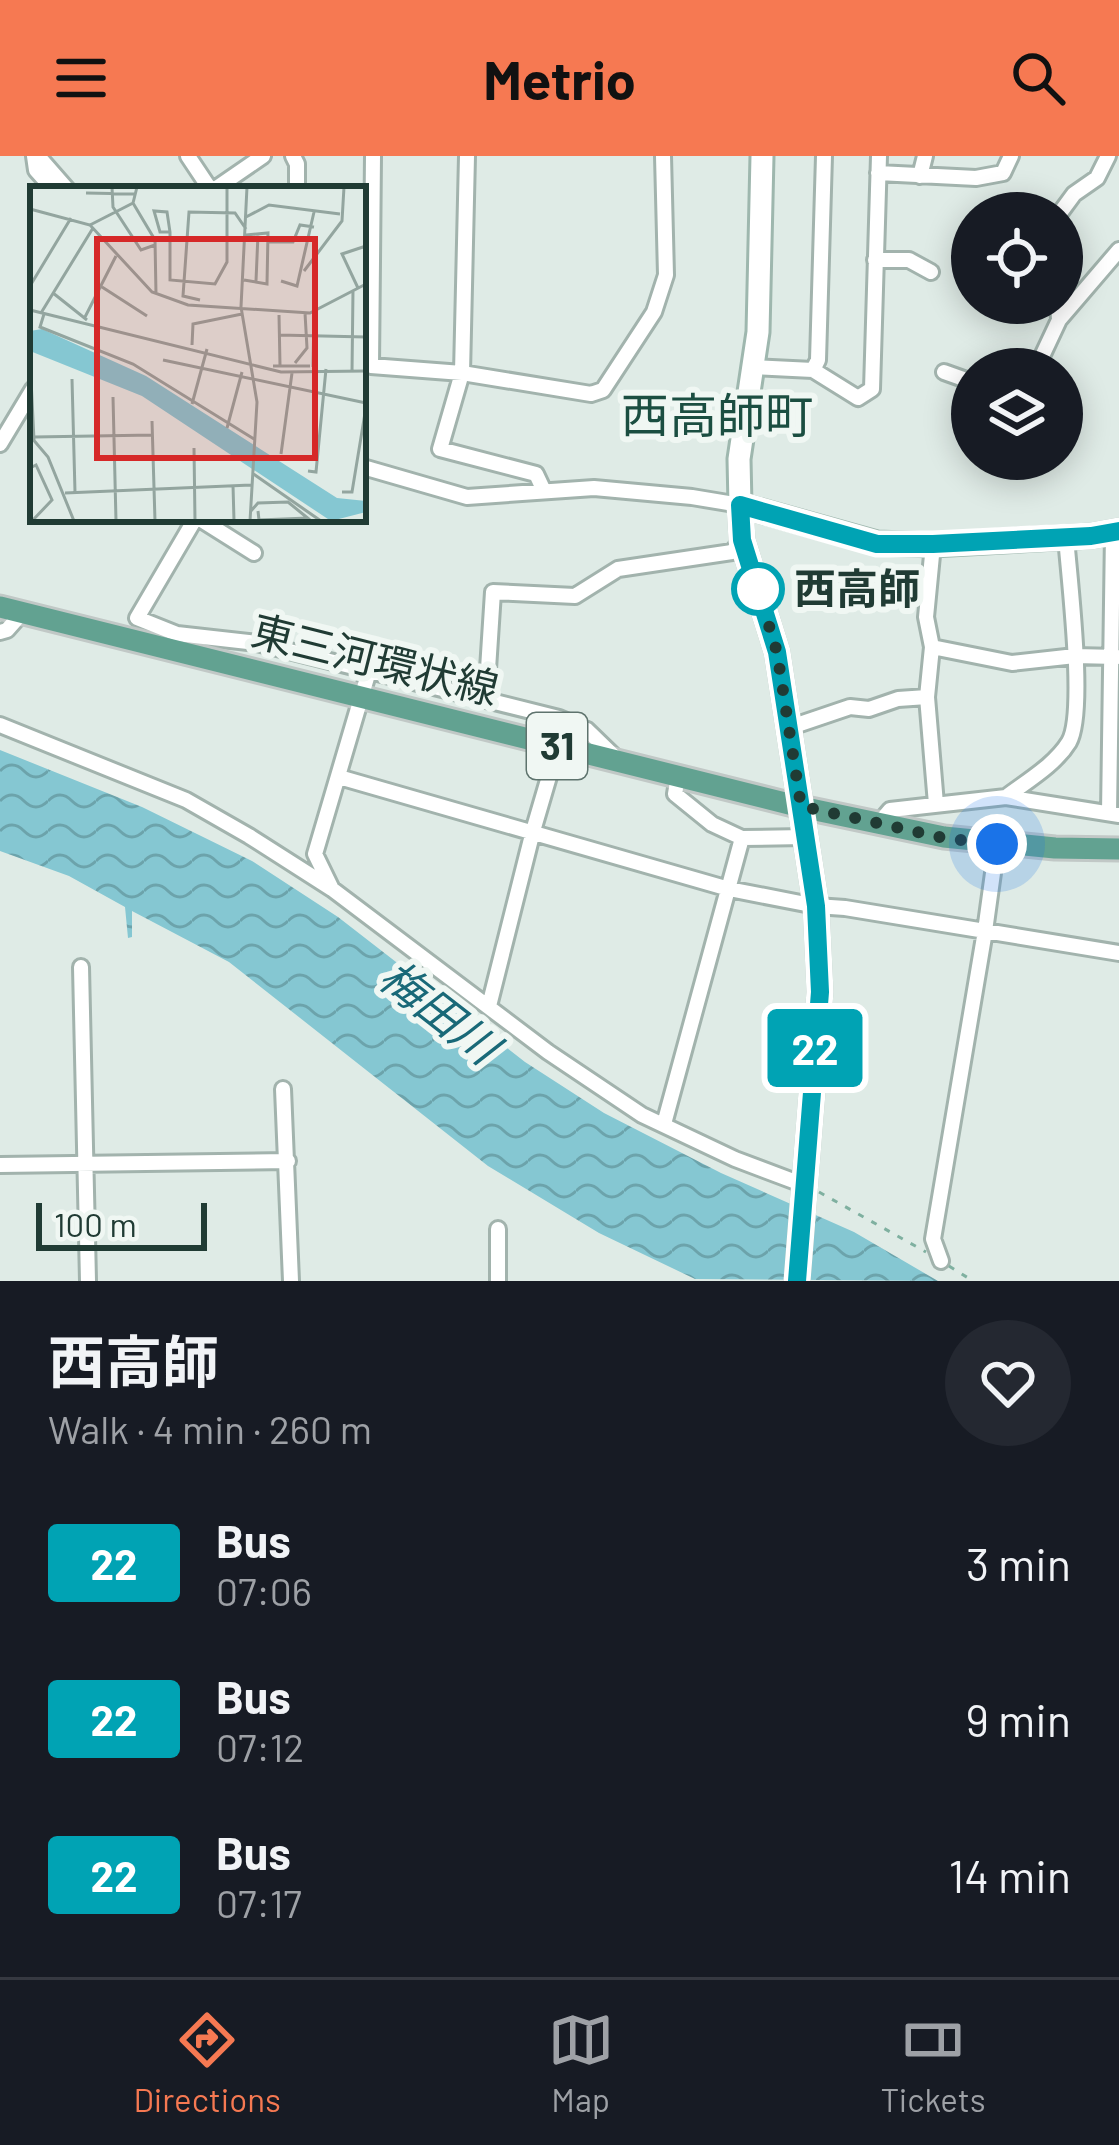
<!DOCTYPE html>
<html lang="en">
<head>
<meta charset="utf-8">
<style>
	body { margin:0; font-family:Barlow,"Noto Sans JP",sans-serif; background:#242831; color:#f1f3f6; height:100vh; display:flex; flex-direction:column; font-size:45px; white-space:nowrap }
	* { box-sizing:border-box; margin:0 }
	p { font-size:39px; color:#9ea1a6 }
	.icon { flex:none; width:66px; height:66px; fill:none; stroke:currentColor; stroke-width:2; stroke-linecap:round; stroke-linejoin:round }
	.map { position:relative; height:1125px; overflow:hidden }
	.sheet { display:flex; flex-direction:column; background:#171b24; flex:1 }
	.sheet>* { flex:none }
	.badge { padding:0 24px; border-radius:9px; font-size:42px; line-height:78px }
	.fabs { position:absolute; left:951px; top:36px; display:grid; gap:24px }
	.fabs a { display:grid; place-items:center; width:132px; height:132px; border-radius:50%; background:#171b24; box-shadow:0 6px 30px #0003; font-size:60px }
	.scale { position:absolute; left:36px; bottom:30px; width:171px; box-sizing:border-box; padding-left:12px; border:6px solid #203b34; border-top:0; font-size:33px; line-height:42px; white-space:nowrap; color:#203b34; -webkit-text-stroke:9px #f0f7f3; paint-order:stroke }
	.you { position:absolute; width:60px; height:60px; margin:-30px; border:9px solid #fff; border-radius:50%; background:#1a73e8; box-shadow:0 0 0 18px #1a73e833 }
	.map>.badge { position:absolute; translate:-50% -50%; box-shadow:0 0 0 6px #fff }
	.round { display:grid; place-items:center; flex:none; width:126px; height:126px; border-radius:63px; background:#242831 }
	.overview { display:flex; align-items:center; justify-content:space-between; height:204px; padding:0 48px }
	h1 { font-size:57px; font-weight:700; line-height:90px }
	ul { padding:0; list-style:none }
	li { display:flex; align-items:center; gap:36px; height:156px; padding:0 48px }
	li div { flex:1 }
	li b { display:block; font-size:45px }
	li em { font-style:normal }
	li .badge { min-width:132px; font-weight:700; text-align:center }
	header { display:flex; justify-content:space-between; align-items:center; height:156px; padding:0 48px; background:#f67952; color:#111; font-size:54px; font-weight:700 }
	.menu { display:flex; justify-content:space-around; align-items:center; height:168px; border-top:3px solid #363941; background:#171b24; font-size:33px; color:#9ea1a6 }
	.menu a { display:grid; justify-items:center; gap:6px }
	.menu .active { color:#f67952 }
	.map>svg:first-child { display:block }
	.water { fill:url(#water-waves) }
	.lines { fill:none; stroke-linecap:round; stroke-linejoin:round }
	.street-casing { stroke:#a2b3ad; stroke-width:20 }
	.secondary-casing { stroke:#9eb7ae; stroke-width:27 }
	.primary-casing { stroke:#c1c8c6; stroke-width:27 }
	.path { stroke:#7fb0a0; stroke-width:3; stroke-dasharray:6 9; stroke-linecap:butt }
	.street { stroke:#fff; stroke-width:14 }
	.secondary { stroke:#fff; stroke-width:21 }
	.primary { stroke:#62a291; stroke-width:21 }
	.line-casing { stroke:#fff; stroke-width:27 }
	.line { stroke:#00a3b4; stroke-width:18 }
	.walk { stroke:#203b34; stroke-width:12; stroke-dasharray:0 21.6 }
	.stop-dot { fill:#fff; stroke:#00a3b4; stroke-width:6 }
	.labels { text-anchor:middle; stroke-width:12; stroke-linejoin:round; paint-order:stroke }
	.shield { fill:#f0f7f3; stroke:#5e736d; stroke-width:3 }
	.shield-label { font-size:39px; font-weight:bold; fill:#203b34 }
	.stop-label { font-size:42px; font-weight:bold; fill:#203b34; stroke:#f0f7f3; text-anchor:start }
	.street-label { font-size:42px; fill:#203b34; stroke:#f0f7f3 }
	.water-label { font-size:45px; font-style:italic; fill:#196978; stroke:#f0f7f3 }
	.quarter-label { font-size:48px; fill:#1b4e41; stroke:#f0f7f3 }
	.inset-road { fill:none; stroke:#93a59f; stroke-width:3 }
	.view { fill:#d62828; fill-opacity:0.15; stroke:#d62828; stroke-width:6 }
	.inset-edge { fill:none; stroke:#203b34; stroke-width:6 }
</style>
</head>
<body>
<header><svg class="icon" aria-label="menu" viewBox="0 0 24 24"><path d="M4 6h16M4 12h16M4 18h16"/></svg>Metrio<svg class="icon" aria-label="search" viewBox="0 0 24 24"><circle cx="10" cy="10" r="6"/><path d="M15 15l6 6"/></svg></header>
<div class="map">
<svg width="1119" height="1125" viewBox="0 0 1119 1125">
	<defs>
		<pattern id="water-waves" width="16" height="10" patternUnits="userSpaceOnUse" patternTransform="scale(3)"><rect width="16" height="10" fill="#85c7d2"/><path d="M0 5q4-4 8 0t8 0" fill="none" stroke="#6ca3ab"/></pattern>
	</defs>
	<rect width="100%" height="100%" fill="#dfebe6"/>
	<path class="water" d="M0 594 142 651 252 705 338 761 525 906 604 957 721 1017 854 1076 938 1125 695 1123 599 1077 488 1010 229 806 132 755V781L128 782 125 751 69 720 0 695Z"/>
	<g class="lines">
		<defs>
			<path id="street" d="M34 0 36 14 53 33
				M38 0 67 33
				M188 0 210 33
				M293 0 297 8V33
				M373 0 371 210 462 217 591 238 603 234 654 156 666 119 663 0
				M467 0 462 217 440 293 536 318 544 335
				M878 17 976 22 1003 17 1011 0
				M920 20 925 0
				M215 33 263 0
				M1060 57 1074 38 1097 22 1108 0
				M875 104H909L931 116
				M1059 164 1119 94
				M753 211 813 214 858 242 872 233 879 0
				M1036 213 1059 164 1058 147
				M813 214 818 204 824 0
				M944 216 972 226
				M0 288 33 233
				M363 311 467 341 594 332 692 341 740 349
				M195 363 137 462 177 478 257 487 559 562 587 574 618 604
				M200 363 254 397
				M933 389 926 461 932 491 927 541 936 648
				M0 476 7 474 22 457
				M932 491 1012 507 1075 500 1117 501
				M486 544 493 436 575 440 618 413 732 396 742 384
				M0 569 186 644 249 680 332 733 548 896 642 959 735 1003 804 1029
				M788 572 850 551 869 553 898 543 927 541
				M678 620 675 638 712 668 742 682 805 681
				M339 621 729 733 816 750 845 752 1119 797
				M1006 641C1027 625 1055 609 1069 586 1086 557 1069 421 1066 381
				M1109 657 1113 377
				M879 667 890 654 1006 641 1119 659
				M332 733 315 698 369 515
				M81 811 88 1125
				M486 849 490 846 533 675 558 590 562 564
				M283 933 291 1125
				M664 968 742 682
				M0 1009 288 1005
				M941 1105 933 1083 985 775 997 688
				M498 1125V1073"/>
			<path id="secondary" d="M762 0 758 176 739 303 740 349 742 384 777 496 816 750 820 836 797 1125
				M740 349 877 387 933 389 1091 380 1119 375"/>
			<path id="primary" d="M0 451 801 651 944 681 1055 692 1119 693"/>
		</defs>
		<use href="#street" class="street-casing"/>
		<use href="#secondary" class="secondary-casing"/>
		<use href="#primary" class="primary-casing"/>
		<path class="path" d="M819 1036 926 1096
			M949 1110 973 1125"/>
		<use href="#street" class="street"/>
		<use href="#secondary" class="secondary"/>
		<use href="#primary" class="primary"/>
	</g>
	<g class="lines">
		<defs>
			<path id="line" d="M797 1125 820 836 816 750 777 496 742 384 740 349 877 388H933L1091 380 1119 375"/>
		</defs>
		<use href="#line" class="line-casing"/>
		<use href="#line" class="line"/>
		<path class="walk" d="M758 433 754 421 777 496 801 650 944 682 997 688"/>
	</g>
	<circle class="stop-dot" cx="758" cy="433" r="24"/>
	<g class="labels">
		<rect class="shield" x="527" y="557" width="60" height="66" rx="9"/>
		<g class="shield-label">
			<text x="557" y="604">31</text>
		</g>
		<g class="stop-label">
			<text x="794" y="448">西高師</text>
		</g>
		<g class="street-label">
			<text transform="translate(375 504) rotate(14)" y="15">東三河環状線</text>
		</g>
		<g class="water-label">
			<text transform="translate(439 856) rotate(38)" y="16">梅田川</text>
		</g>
		<g class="quarter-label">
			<text x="717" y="277">西高師町</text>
		</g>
	</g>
	<g transform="translate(30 30)">
		<rect width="336" height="336" fill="#dfebe6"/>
		<path d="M12 143 116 190 307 312 336 315V326L301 335 112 210 0 165V145Z" fill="#85c7d2"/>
		<path class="inset-road" d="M82 1 83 21 111 64 125 59M217 1 211 121 227 216 220 335M56 7 106 8M103 17 125 54 126 108M0 23 60 39 122 106 158 119 280 127 336 98M216 31 239 19 310 28M60 39 103 17 107 1M140 46H130L124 25 137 26 140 46V94L185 98 197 76V1M238 56H263L270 39 284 41M274 85 312 35 314 1M214 94 237 98 238 47 216 49M226 95 228 48M251 95 267 100 284 26M0 100 41 32M72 101 117 130M328 102 312 68 336 60M23 107 57 134M170 114 153 110 159 26 205 27 216 43M0 124 251 186 336 185M11 127 63 42M14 128 10 141 103 178 224 253M249 129 250 179M54 133 86 70M249 149 336 151M162 159 163 138 212 128M0 173 4 254M133 174 336 217M265 177 277 162 275 127M243 180H280M283 181 284 126M322 186 323 104M42 193 45 306M83 211 86 335M162 218 177 163M122 235 125 335M197 242 212 186M1 251 18 271 44 335M4 251 123 249M164 262 165 335M251 268 262 187M0 282 6 279 22 314 2 335M278 285 286 286 296 183M222 287 291 335M203 299 204 335M312 306H322L336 221M35 307 221 299M228 325 229 334 278 332M220 326 228 317 258 316 280 334"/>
		<path class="view" d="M67 53H285V272H67Z"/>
		<rect width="336" height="336" class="inset-edge"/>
	</g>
</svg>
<div class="fabs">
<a><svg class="icon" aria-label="locate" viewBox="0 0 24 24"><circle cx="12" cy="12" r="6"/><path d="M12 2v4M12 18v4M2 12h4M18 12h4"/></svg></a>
<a><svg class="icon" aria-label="layers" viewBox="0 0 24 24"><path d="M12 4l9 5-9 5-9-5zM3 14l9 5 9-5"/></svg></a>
</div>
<div class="scale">100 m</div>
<div class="you" style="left:997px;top:688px"></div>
<b class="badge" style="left:815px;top:892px;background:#00a3b4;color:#fff">22</b>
</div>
<section class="sheet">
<div class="overview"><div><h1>西高師</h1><p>Walk · 4 min · 260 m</p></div><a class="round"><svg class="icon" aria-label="heart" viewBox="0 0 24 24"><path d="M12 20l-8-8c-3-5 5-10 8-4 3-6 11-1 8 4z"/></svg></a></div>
<ul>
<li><span class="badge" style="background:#00a3b4;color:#fff">22</span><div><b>Bus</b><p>07:06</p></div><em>3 min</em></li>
<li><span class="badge" style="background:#00a3b4;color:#fff">22</span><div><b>Bus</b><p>07:12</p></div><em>9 min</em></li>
<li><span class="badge" style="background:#00a3b4;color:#fff">22</span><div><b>Bus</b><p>07:17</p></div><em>14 min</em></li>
</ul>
</section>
<nav class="menu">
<a class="active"><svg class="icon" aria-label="directions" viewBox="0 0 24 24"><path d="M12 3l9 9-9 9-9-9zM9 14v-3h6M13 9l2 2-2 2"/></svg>Directions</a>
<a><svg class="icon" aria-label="map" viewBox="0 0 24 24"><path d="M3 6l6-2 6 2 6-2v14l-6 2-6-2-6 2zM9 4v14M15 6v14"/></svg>Map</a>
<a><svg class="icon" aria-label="tickets" viewBox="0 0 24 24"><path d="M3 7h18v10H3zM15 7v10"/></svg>Tickets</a>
</nav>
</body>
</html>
